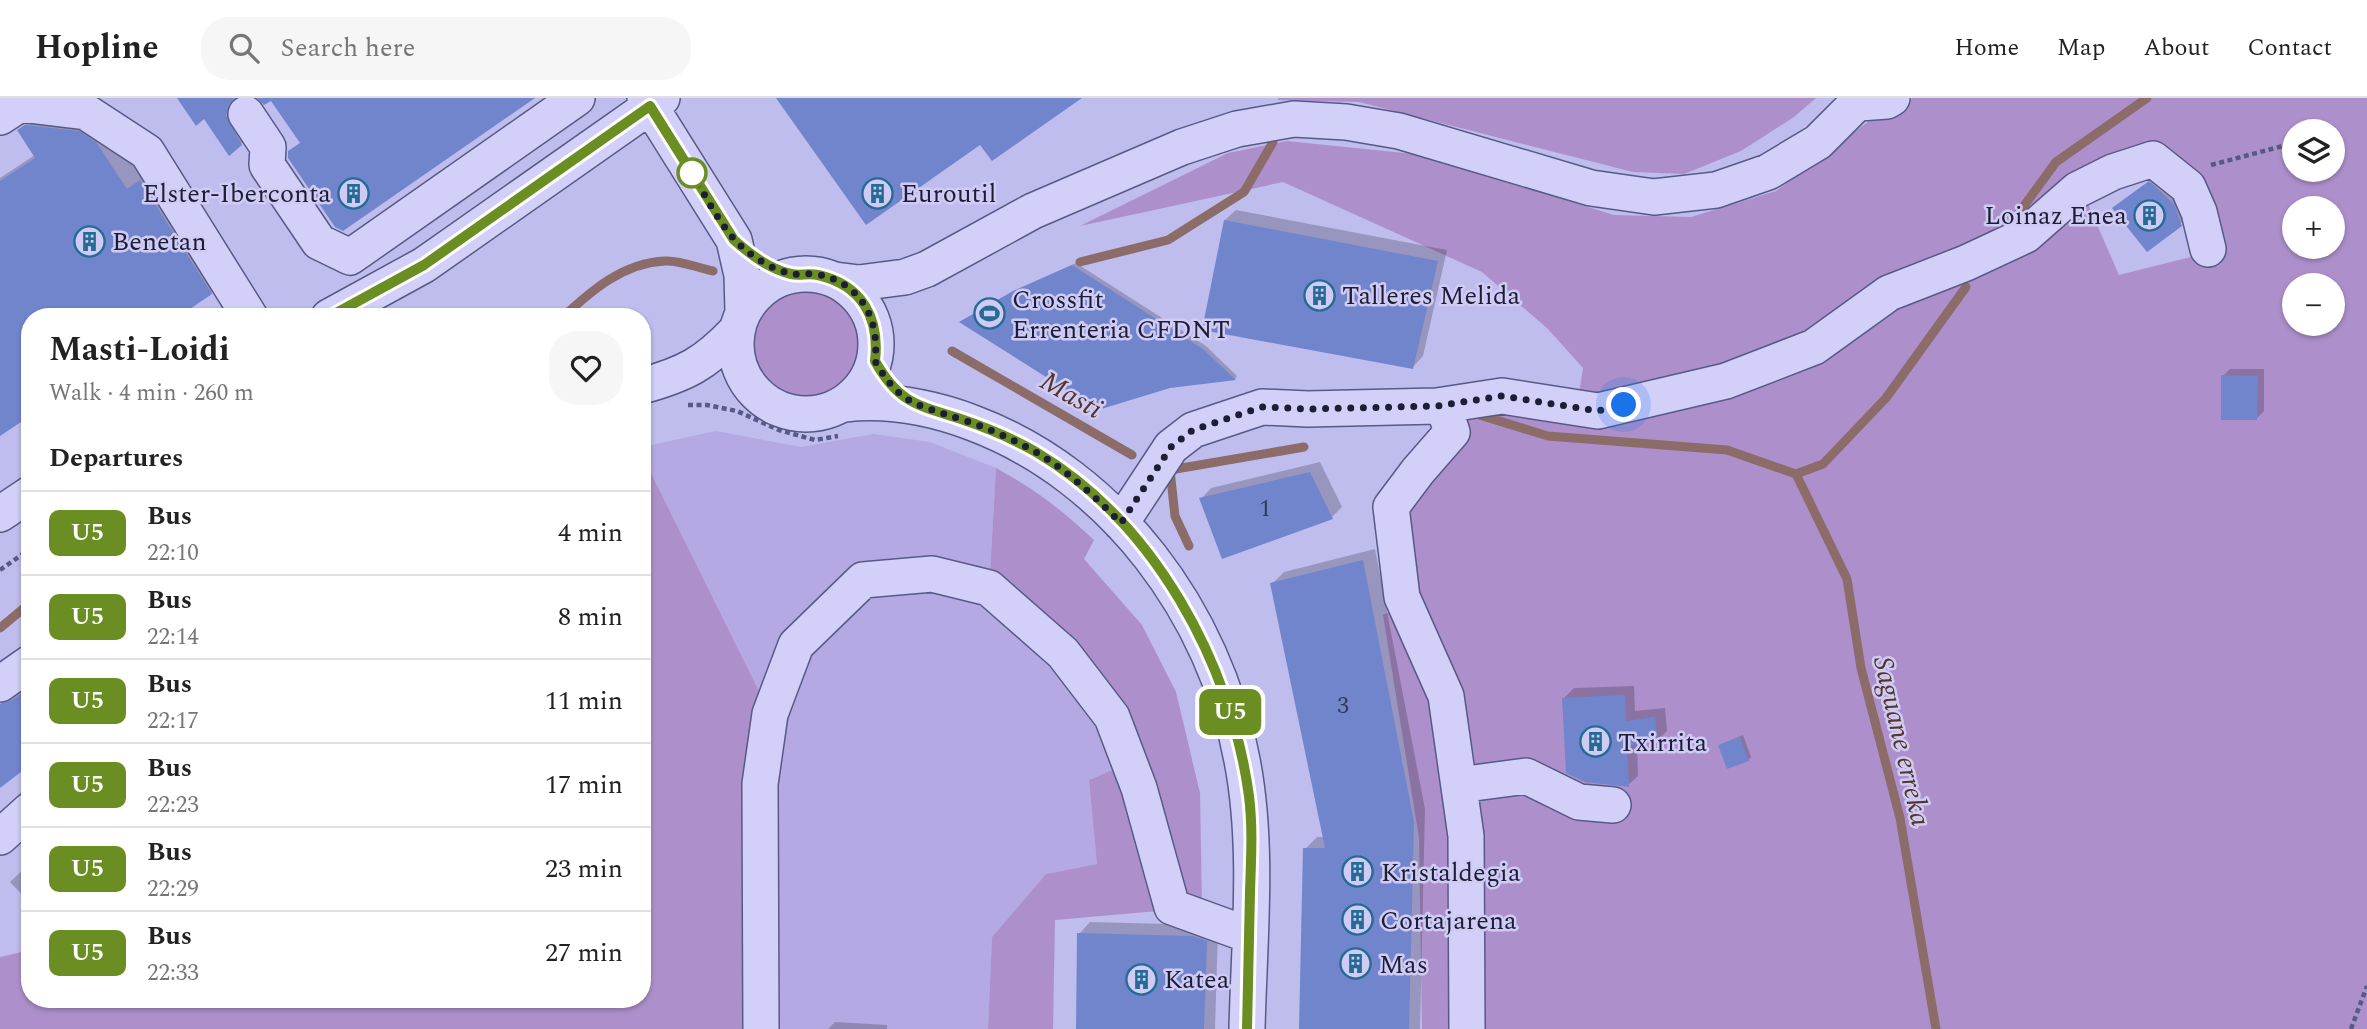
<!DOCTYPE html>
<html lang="en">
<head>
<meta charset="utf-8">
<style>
	body { margin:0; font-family:Spectral,serif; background:#f6f6f6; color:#222; height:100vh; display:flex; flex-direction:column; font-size:26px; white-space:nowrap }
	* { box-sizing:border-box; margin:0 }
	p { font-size:23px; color:#767676 }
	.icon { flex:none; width:38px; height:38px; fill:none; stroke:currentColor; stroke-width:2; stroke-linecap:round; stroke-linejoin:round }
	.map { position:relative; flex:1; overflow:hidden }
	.panel { position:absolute; left:21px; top:210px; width:630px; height:700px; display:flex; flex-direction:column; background:#fff; border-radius:28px; box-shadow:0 2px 5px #0004 }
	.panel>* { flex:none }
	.badge { padding:0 14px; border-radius:10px; font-size:24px; line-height:46px }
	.tools { position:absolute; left:2282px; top:21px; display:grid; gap:14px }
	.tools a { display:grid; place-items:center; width:63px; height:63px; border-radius:50%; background:#fff; box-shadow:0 2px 5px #0004; font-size:35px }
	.you { position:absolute; width:35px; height:35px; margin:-18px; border:5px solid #fff; border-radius:50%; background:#1a73e8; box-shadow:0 0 0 10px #1a73e833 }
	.map>.badge { position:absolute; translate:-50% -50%; box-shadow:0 0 0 4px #fff }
	h2 { padding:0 28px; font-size:26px; line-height:63px }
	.round { display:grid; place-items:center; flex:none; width:74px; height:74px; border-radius:28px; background:#f6f6f6 }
	.overview { display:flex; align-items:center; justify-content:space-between; height:119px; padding:0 28px }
	h1 { font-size:33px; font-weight:700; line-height:52px }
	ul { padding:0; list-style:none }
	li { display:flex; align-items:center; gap:21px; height:84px; padding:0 28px; border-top:2px solid #e0e0e0 }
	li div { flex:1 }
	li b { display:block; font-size:26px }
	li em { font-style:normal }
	li .badge { min-width:77px; font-weight:700; text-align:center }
	header { display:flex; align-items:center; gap:42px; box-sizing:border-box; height:98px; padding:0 35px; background:#fff; border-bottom:2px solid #e0e0e0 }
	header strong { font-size:33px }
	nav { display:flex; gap:38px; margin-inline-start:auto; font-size:24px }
	.search { width:490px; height:63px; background:#f6f6f6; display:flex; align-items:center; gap:18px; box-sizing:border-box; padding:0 24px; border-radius:28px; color:#767676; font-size:26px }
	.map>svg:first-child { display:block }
	.farmland { fill:#b5a9e3 }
	.green { fill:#ad90cb; fill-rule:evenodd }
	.shadow { fill:#0003 }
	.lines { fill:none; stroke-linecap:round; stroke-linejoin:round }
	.stream { stroke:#8c6c68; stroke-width:9 }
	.building { fill:#7185cd }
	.minor-casing { stroke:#565a85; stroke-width:38 }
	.path { stroke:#565a85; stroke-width:4.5; stroke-dasharray:5 3.5; stroke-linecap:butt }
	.minor { stroke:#d2cff9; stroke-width:35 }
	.line-casing { stroke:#fff; stroke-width:16 }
	.line { stroke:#6b8e23; stroke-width:10 }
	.walk { stroke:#1b1e34; stroke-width:7; stroke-dasharray:0 12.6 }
	.stop-dot { fill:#fff; stroke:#6b8e23; stroke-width:3.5 }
	.labels { text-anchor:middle; stroke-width:5; stroke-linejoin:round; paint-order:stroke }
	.number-label { font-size:23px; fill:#30385a }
	.poi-label { font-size:26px; fill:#1b1e34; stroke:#cfcbf5; text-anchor:start }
	.water-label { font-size:28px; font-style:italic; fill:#543729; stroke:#cfcbf5 }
</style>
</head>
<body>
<header>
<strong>Hopline</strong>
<div class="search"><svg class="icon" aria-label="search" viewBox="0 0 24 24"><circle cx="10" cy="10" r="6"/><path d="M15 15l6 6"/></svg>Search here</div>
<nav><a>Home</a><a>Map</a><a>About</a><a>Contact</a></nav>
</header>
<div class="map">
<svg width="2367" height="931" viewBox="0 0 2367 931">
	<rect width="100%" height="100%" fill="#bfbcee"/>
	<path class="farmland" d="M716 333 801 349 873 336 930 344 996 370 988 508 1032 547 1075 592 1102 629 1117 670 1089 682 1097 766 1046 776 992 839 988 931H769L765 605 642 357V349Z"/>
	<path class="green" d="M1278 0H1816L1794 19 1741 53 1684 76 1633 74 1359 4 1278 2Z
		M1913 0H2367V931H1422L1419 740 1383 517 1414 502 1404 414 1461 316 1576 315 1583 270 1548 231 1482 174 1283 84 1080 128 1228 55 1287 43 1414 56 1614 117 1691 119 1776 93 1869 23ZM2294 33H2333V72H2294ZM2156 49 2219 152 2119 177 2077 81ZM2294 110H2333V149H2294ZM2294 187H2333V226H2294Z
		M754 245a53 53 0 1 1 106 0a53 53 0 1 1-106 0Z
		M642 357 765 605 752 931H0V859L30 852V901H642Z
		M996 370C1036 392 1061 411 1094 442L1084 461 1142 527 1176 594 1200 695 1202 809 1177 793 1146 676 990 475Z
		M1117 670 1158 813 1055 822 1053 931H988L992 839 1046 776 1097 766 1089 682Z"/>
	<path class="shadow" d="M179 0H237L236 5 252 35 241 46Z
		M33 18 109 31 141 78 155 70 225 181 211 195 30 219 0 336V80L35 57 19 32Z
		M2157 78 2180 99 2188 119 2180 126 2122 103Z
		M1236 112 1447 152 1423 258 1413 269 1225 122Z
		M1076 165 1206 248 1237 278 1235 281 1170 289 964 222 1020 190Z
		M2230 271H2264V313L2257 320 2223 278Z
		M1320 364 1342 409 1332 419 1201 401 1211 390Z
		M1375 451 1425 711 1420 931H1301L1305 751 1317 739H1325L1272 486 1284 474Z
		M30 588V665L0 688V606L12 596Z
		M1634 588 1635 613 1665 610 1667 633 1657 643 1637 645 1638 678 1628 687 1564 600 1574 590Z
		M1743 637 1751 659 1748 662 1720 647Z
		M30 765V805L10 784Z
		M1090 824 1206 827 1218 832 1215 931H1078L1079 836Z
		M835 924 887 927V931H828Z"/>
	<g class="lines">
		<path class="stream" d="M2005 134 2056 64 2147 0
			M1080 164 1168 142 1244 94 1273 44
			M563 219C592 192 623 165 665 163 680 162 698 170 713 173
			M952 253 1132 357
			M1473 315 1548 338 1727 352 1796 376
			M1796 376 1847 481 1861 570 1900 720 1936 931
			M1796 376 1823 366 1886 300 1966 189
			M1189 448 1175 418 1170 372 1304 349
			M0 530 30 505"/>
	</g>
	<path class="building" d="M177 0H234L228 8 226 18 242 47 229 58 204 21 196 28Z
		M257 0H535L343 133 335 129 288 60V53L300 45 271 3 264 7Z
		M776 0H1082L992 63 980 47 866 127Z
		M25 27 79 33 96 44 127 91 140 82 212 196 178 219H30V318L0 338V83L35 60 17 32Z
		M2149 83 2174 106 2182 128 2147 154 2112 110Z
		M1224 122 1438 163 1413 271 1202 232Z
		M1072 167 1203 251 1236 282 1170 290 1098 312 959 224 1013 193Z
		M2221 277 2258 278 2257 322H2221Z
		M1310 374 1333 421 1222 461 1199 400Z
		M1363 462 1414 724 1409 931H1299L1303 750H1325L1270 485Z
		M30 590V667L0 690V606L12 602Z
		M1625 597 1626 623 1655 619 1658 644 1627 648 1629 689 1585 684 1566 675 1562 600Z
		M1740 639 1749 663 1727 671 1718 647Z
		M1077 835 1193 838 1207 843 1204 931H1076Z"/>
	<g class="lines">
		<defs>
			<path id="minor" d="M645 0 734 142 742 177 743 213
				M1859 5 1887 3 1892 0
				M246 16 268 49 267 67 319 144 350 159 577 0
				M0 19 20 6 86 14 147 54 250 219
				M736 246a70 70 0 1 1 140 0a70 70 0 1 1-140 0Z
				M835 182 859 185 905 179 927 171 1033 113 1182 49 1237 31 1294 21 1346 24 1399 33 1591 90 1654 99 1716 92 1768 74 1818 44 1862 0
				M329 219 424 167 662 0
				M642 288C685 276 705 266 736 233
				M844 306C889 301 931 309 973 325 1114 378 1215 516 1242 662 1259 749 1249 843 1247 931
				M1437 308 1446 316 1452 334 1418 373 1391 409 1402 499 1446 598 1466 738 1467 931
				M0 416 30 396
				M1121 425 1171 349 1193 332 1262 309 1308 311 1437 308 1502 298 1598 313 1726 283 1814 249 1889 195 1966 165 2026 137 2077 92 2113 74 2153 61 2188 89 2199 114 2208 151
				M0 586 30 565
				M1459 687 1526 678 1579 704 1613 707
				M0 739 30 712
				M761 931 760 686 770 616 796 547 863 482 932 476 989 490 1063 555 1112 619 1139 690 1172 809 1249 837"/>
		</defs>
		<use href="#minor" class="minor-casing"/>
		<path class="path" d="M2211 67 2294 45
			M688 307H707L737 313 779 332 815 342 838 338
			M0 472 30 451
			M2351 931 2367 888"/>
		<use href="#minor" class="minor"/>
	</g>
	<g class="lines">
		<defs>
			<path id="line" d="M329 219 424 167 650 8 734 142C750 156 769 171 791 176 799 178 809 175 818 177 862 187 880 220 875 263 898 304 916 307 958 320 985 329 1012 340 1036 354 1154 424 1231 565 1249 698 1253 730 1251 762 1250 794 1249 839 1248 885 1247 931"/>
		</defs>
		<use href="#line" class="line-casing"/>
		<use href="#line" class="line"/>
		<path class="walk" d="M692 75C706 99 725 137 747 153 759 163 775 172 789 175 798 178 807 175 816 176 861 184 880 221 875 263 900 307 916 306 960 321 986 329 1010 340 1034 353 1066 371 1095 399 1121 425L1171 349 1193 332 1262 309 1308 311 1437 308 1502 298 1598 313 1624 307"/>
	</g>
	<defs>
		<symbol id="building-ring" viewBox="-11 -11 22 22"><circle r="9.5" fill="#cfcbf5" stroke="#256c95" stroke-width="1.5"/><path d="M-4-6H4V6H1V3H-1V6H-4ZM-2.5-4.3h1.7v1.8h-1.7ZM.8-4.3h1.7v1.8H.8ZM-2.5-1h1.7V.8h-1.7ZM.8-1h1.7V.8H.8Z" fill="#256c95"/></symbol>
		<symbol id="stadium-ring" viewBox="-11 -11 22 22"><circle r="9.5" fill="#cfcbf5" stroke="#256c95" stroke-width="1.5"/><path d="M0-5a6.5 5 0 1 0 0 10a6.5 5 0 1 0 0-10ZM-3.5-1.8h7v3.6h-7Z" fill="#256c95"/></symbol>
	</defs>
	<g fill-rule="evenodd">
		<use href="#building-ring" x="336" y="78" width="35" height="35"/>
		<use href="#building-ring" x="860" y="78" width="35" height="35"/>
		<use href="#building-ring" x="2132" y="100" width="35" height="35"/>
		<use href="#building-ring" x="72" y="126" width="35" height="35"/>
		<use href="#building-ring" x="1302" y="180" width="35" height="35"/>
		<use href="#stadium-ring" x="972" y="198" width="35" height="35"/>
		<use href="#building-ring" x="1578" y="626" width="35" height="35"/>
		<use href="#building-ring" x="1340" y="756" width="35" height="35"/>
		<use href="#building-ring" x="1340" y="804" width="35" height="35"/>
		<use href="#building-ring" x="1338" y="848" width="35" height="35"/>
		<use href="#building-ring" x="1124" y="864" width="35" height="35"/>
	</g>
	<circle class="stop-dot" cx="692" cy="75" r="14"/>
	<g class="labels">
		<g class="number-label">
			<text x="1265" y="418">1</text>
			<text x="1343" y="615">3</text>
		</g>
		<g class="poi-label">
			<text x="331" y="104" text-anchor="end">Elster-Iberconta</text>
			<text x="901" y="104">Euroutil</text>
			<text x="2127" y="126" text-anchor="end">Loinaz Enea</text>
			<text x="112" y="152">Benetan</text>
			<text x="1342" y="206">Talleres Melida</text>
			<text x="1012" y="210">Crossfit<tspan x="1012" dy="30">Errenteria CFDNT</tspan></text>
			<text x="1618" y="653">Txirrita</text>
			<text x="1381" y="783">Kristaldegia</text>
			<text x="1380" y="831">Cortajarena</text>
			<text x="1379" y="875">Mas</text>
			<text x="1164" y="890">Katea</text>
		</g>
		<g class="water-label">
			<text transform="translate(1072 296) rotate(30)" y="10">Masti</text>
			<text transform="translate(1903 643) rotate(77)" y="10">Saguane erreka</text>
		</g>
	</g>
</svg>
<div class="tools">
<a><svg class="icon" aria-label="layers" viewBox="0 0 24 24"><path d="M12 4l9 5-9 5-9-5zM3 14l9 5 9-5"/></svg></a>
<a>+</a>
<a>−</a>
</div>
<div class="you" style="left:1624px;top:307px"></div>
<b class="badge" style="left:1230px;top:614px;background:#6b8e23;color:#fff">U5</b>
<section class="panel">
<div class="overview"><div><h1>Masti-Loidi</h1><p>Walk · 4 min · 260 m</p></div><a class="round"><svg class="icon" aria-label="heart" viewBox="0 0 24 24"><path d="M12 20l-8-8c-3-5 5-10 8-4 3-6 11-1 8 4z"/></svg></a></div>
<h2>Departures</h2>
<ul>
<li><span class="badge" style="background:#6b8e23;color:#fff">U5</span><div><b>Bus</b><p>22:10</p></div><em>4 min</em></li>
<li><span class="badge" style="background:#6b8e23;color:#fff">U5</span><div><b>Bus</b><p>22:14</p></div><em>8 min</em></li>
<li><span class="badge" style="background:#6b8e23;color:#fff">U5</span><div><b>Bus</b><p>22:17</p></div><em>11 min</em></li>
<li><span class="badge" style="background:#6b8e23;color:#fff">U5</span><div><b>Bus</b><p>22:23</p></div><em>17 min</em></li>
<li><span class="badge" style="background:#6b8e23;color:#fff">U5</span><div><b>Bus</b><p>22:29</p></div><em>23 min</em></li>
<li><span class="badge" style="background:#6b8e23;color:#fff">U5</span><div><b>Bus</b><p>22:33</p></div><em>27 min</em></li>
</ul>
</section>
</div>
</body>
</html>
